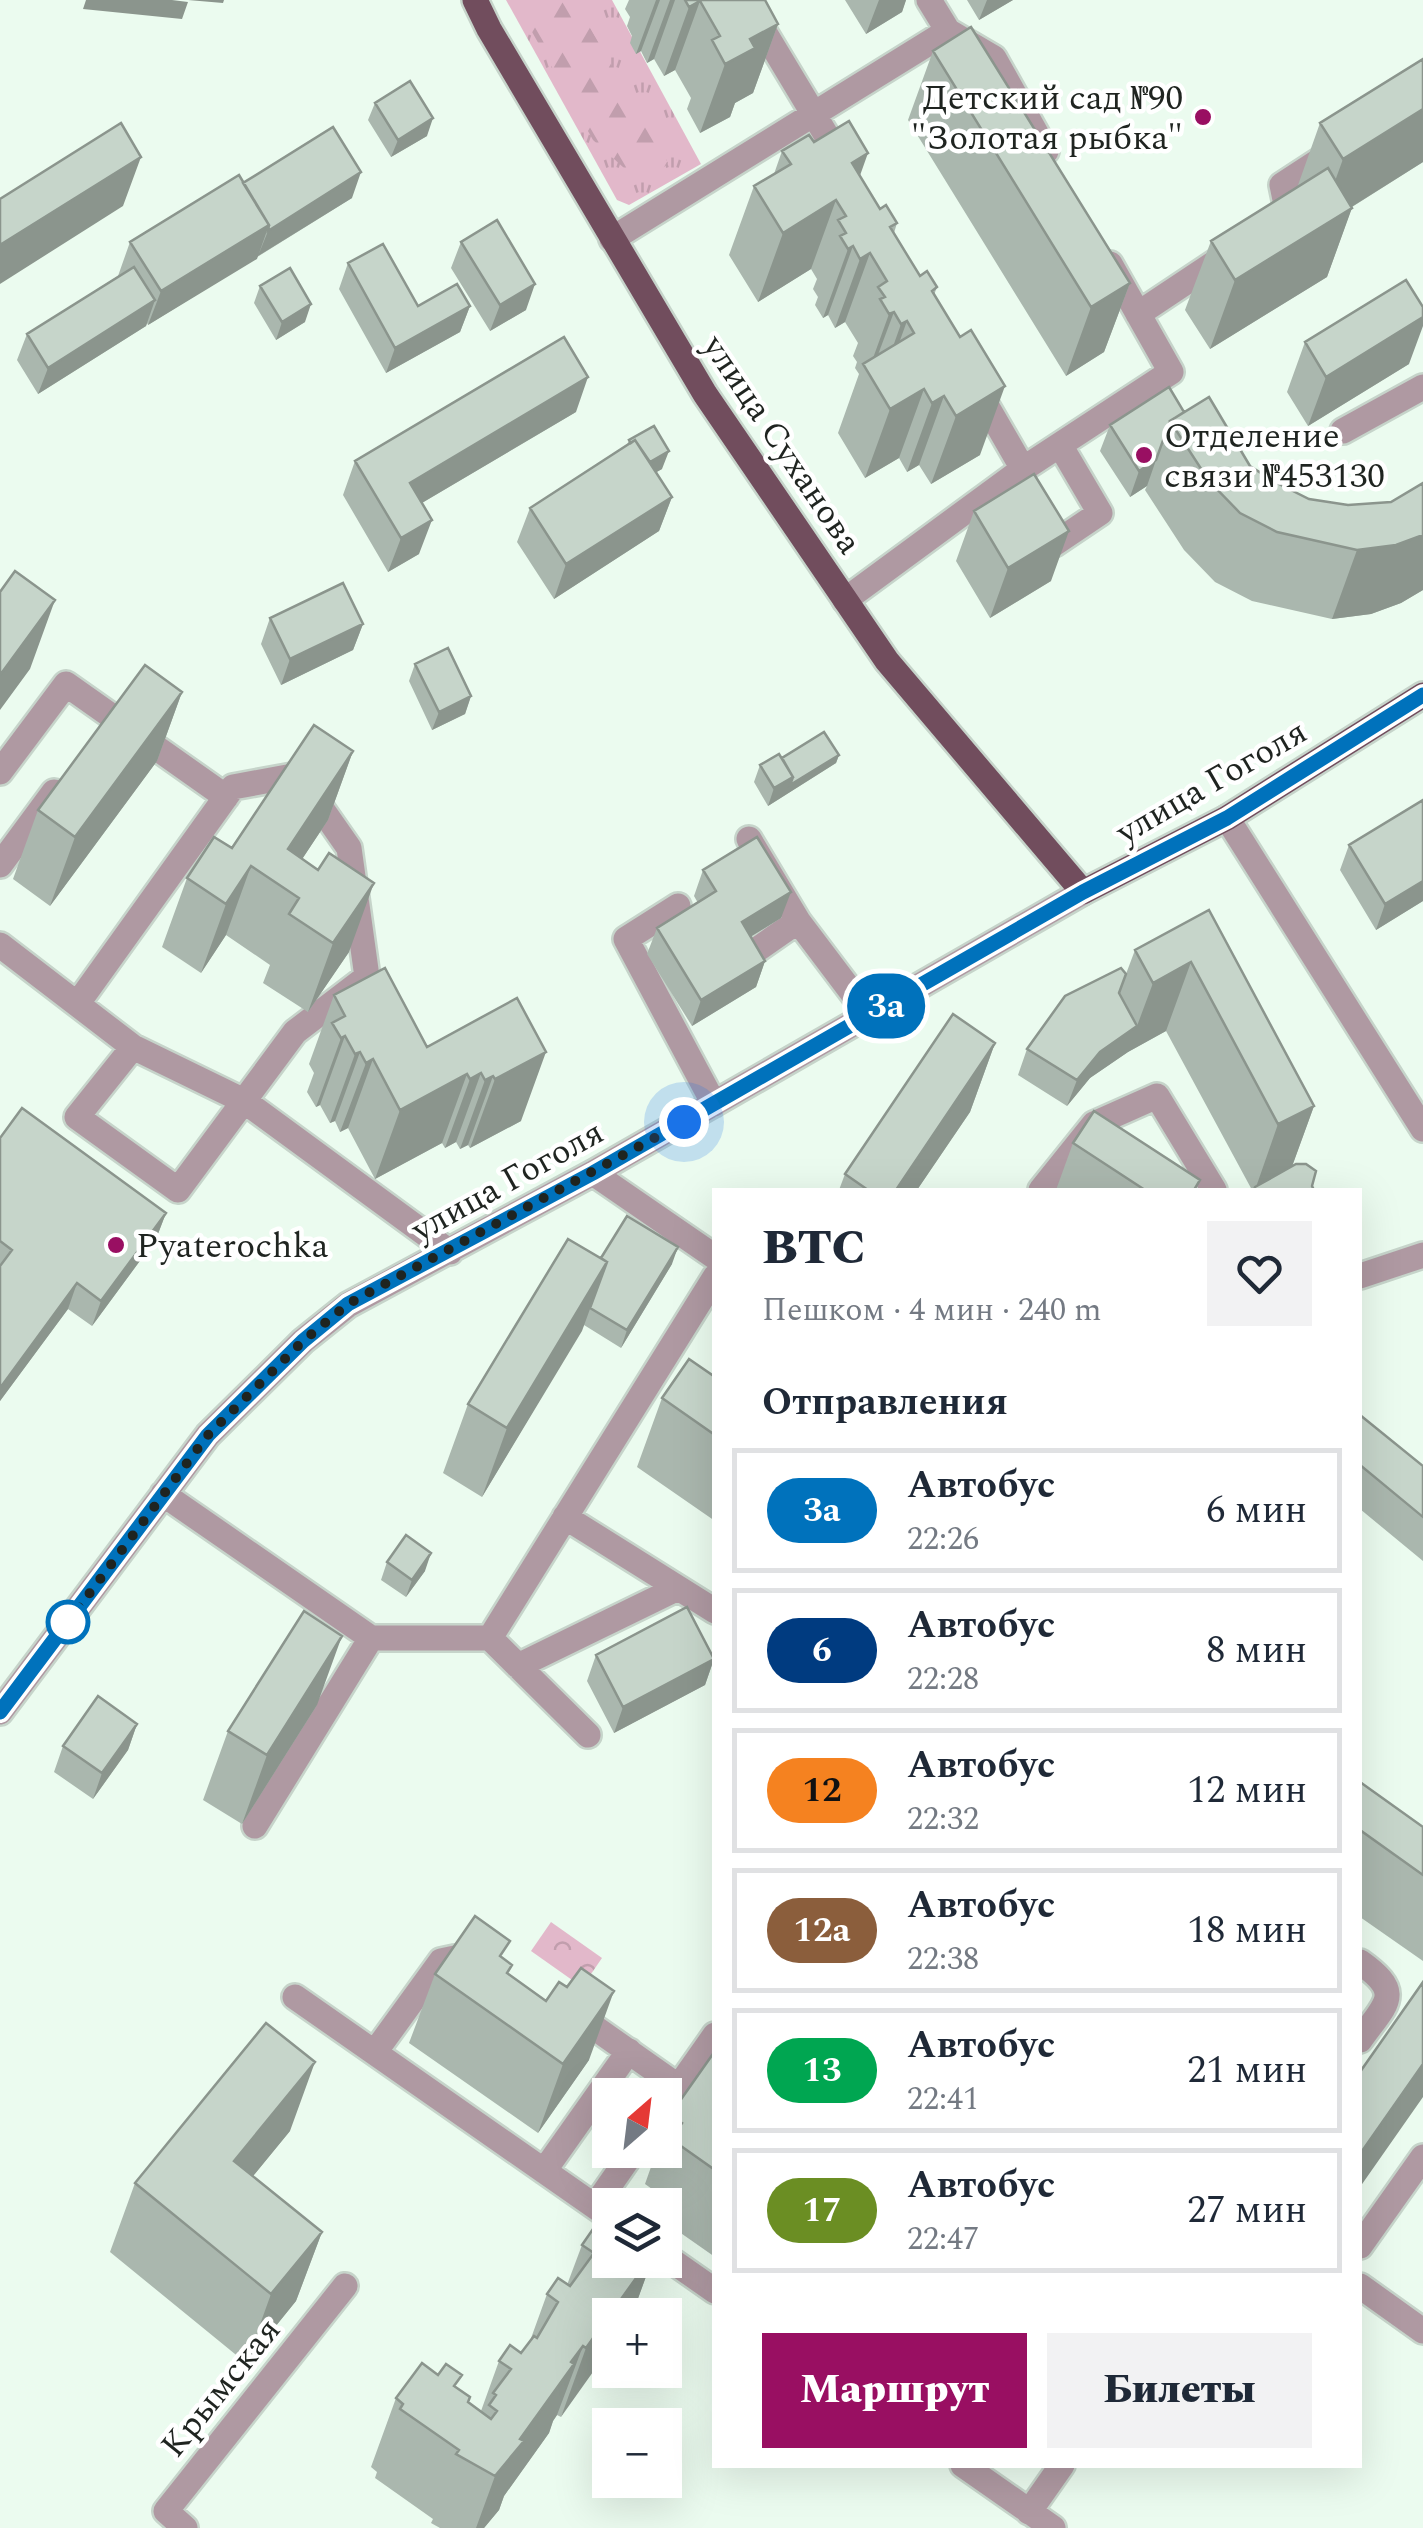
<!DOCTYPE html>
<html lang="ru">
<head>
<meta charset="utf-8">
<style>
	body { margin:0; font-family:Spectral,serif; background:#f2f2f3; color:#1f2937; height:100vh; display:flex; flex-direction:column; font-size:38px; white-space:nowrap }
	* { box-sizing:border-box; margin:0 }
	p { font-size:32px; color:#747a83 }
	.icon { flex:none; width:55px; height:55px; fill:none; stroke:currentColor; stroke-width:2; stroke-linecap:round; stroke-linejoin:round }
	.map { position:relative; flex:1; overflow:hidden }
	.sheet { position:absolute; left:712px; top:1188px; width:650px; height:1280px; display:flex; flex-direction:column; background:#fff; border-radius:0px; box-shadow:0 10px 40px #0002 }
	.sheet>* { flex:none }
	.badge { padding:0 20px; border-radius:32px; font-size:35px; line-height:65px }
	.needle { width:65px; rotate:28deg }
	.fabs { position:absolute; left:592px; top:2078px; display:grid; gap:20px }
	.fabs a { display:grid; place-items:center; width:90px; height:90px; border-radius:0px; background:#fff; box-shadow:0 10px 40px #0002; font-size:50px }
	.you { position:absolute; width:50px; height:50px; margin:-25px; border:8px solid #fff; border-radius:50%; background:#1a73e8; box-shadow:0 0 0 15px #1a73e833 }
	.map>.badge { position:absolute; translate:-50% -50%; box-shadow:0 0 0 5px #fff }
	h2 { padding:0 50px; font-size:38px; line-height:90px }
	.round { display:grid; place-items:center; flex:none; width:105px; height:105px; border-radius:0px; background:#f2f2f3 }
	.headline { display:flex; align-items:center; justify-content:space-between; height:170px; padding:0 50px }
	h1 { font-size:48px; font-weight:800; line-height:75px }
	.action { display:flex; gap:20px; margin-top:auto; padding:20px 50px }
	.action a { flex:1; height:115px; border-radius:0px; background:#990f62; color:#fff; font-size:40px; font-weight:800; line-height:115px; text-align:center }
	.action a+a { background:#f2f2f3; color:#1f2937 }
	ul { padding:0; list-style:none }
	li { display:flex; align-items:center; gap:30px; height:125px; margin:0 20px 15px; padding:0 30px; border:5px solid #e0e1e3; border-radius:0px }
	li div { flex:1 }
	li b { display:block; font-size:38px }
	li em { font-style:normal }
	li .badge { min-width:110px; font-weight:700; text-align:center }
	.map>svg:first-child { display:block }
	.grass { fill:url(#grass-tufts) }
	.forest { fill:url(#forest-firs) }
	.park { fill:url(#park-crowns) }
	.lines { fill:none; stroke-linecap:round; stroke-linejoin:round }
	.minor-casing { stroke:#c6d4ca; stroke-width:30 }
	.major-casing { stroke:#c6d4ca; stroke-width:30 }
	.minor { stroke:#af99a2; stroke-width:25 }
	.major { stroke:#714d5d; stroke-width:25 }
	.wall { fill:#aab7ae }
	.shaded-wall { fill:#8b958d }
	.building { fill:#c6d5ca; stroke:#8b958d; stroke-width:2.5 }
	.line-casing { stroke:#fff; stroke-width:22 }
	.line { stroke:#0072bc; stroke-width:15 }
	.walk { stroke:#1f2420; stroke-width:10; stroke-dasharray:0 18 }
	.poi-dot { fill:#990f62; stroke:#fff; stroke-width:4 }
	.stop-dot { fill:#fff; stroke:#0072bc; stroke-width:5 }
	.labels { text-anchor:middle; stroke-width:9; stroke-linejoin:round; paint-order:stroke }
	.poi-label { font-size:35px; fill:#1f2420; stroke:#fff; text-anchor:start }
	.street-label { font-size:35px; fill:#1f2420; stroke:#fff }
</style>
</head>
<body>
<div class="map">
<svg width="1423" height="2528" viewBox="0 0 1423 2528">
	<defs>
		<pattern id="grass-tufts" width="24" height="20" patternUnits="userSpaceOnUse" patternTransform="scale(2.5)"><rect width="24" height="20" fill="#e2b8ca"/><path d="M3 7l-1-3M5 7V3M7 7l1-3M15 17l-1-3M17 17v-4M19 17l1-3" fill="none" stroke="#c19ead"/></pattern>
		<pattern id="forest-firs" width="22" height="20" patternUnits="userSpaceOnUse" patternTransform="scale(2.5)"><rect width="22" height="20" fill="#e2b8ca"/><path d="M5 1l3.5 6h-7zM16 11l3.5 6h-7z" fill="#c19ead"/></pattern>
		<pattern id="park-crowns" width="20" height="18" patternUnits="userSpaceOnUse" patternTransform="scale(2.5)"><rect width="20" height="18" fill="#e2b8ca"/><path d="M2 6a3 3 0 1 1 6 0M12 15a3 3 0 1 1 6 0" fill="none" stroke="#c19ead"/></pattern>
	</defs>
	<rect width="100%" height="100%" fill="#ebfbef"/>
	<path class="grass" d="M506 0H612L701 164 629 205 617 200Z"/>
	<path class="forest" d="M514 0H574L668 163 655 176 634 177 593 140Z"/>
	<path class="park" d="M551 1922 602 1958 582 1987 531 1951Z"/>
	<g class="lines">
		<defs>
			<path id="minor" d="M745 0 843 163
				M948 31 994 58 1046 151
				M1275 223 1288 214 1282 185 1328 155
				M612 239 948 31 929 0
				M1138 314 1225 256
				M978 391 1023 469
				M1343 431 1423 387
				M1044 528 1054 544 1100 513 1060 445
				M845 600 1023 469 1171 372 1110 264
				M0 772 66 684 226 797
				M1227 818 1423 1129
				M749 839 798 921 869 1015
				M0 865 54 792
				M678 906 626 939 714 1104
				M0 945 133 1047 244 1101 450 1252
				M755 951 798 921
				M78 1003 233 787 298 775 349 848 367 977 295 1032 178 1190 77 1117 133 1047
				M593 1173 715 1257
				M1041 1190 1094 1124 1157 1096 1214 1190
				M1360 1276 1423 1255
				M163 1494 371 1638H490L588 1735
				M565 1517 715 1611
				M490 1638 715 1277
				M518 1666 678 1588
				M0 1712 208 1435 303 1341 348 1305 593 1173 1083 892
				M255 1826 371 1638
				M1360 1962C1405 1994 1386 2003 1360 2040
				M295 1997 610 2217
				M573 2016 588 2023 679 2087
				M375 2052 441 1961 455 1958 475 1968
				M665 2106 715 2035
				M544 2171 629 2051
				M595 2206 634 2150
				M1360 2246 1423 2157
				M665 2256 715 2291
				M1360 2286 1423 2331
				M963 2465 1053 2528
				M1029 2512 1062 2465
				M185 2528 166 2511 345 2286"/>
			<path id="major" d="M475 0 489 29 705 394 887 661 1083 892 1227 818 1423 695"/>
		</defs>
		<use href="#minor" class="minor-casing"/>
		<use href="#major" class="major-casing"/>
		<use href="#minor" class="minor"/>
		<use href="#major" class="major"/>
	</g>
	<path class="wall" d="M629 0H765L778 24 753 93 735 103 730 117 700 133 687 109 691 98 675 70 664 76 654 59 647 63 641 51 636 54 630 43 632 36 627 26 630 17 625 9Z
		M845 0H906L902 12 866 34Z
		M967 0H1013L979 20Z
		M933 51 1130 283 1104 352 1066 376 908 120Z
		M1423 59V162L1352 207 1327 277 1210 349 1185 310 1211 241 1297 188 1320 123Z
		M375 103 427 136 391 157 368 120Z
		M814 142 860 176 880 209 897 223 894 233 920 276 937 287 934 295 980 455 931 484 919 465 907 472 899 458 865 478 838 433 859 374 855 368 857 362 853 356 858 343 845 322 835 328 828 315 823 318 815 305 818 297 813 289 817 279 811 269 758 302 729 255 754 186 774 174 782 151Z
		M243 183 352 198 148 325 147 323 146 326 38 394 17 360 27 334 118 276 130 242Z
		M461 242 526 310 490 331 451 268Z
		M348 263 418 306H470L460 332 386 373 339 289Z
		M260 286 305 322 276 340 254 303Z
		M1305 342 1409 364 1308 426 1287 392Z
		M576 412 422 503 419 554 388 572 343 495 355 461Z
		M1184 412 1250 466 1275 482 1309 499 1348 505 1391 502 1423 483V590L1401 603 1371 614 1332 619 1252 601 1215 582 1184 550 1145 490 1147 486 1130 497 1100 451 1110 425Z
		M629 440 662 469 656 472 672 497 659 531 554 599 517 542 530 508 627 445Z
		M974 511 1051 581 990 618 956 561Z
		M270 618 363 624 353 650 281 685 261 644Z
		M415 664 471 696 465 714 432 730 409 681Z
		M182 692 157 761 50 906 13 879 38 810Z
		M353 751 328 820 302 859 349 952 308 1012 263 983 270 965 226 935 201 973 162 947 187 878 232 848Z
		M839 755 836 763 768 806 754 782 760 765 782 758Z
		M1423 800V901L1376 930 1340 870 1349 845Z
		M703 870 781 918 750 937 765 961 756 987 692 1026 647 954 657 928 698 903 694 896Z
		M1209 910 1314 1106 1292 1166 1312 1186 1314 1190H1252L1166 1031 1128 1052 1090 1078 1067 1106 1018 1075 1027 1049 1126 974 1135 950Z
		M334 995 427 1047 517 998 521 1121 470 1148 468 1145 460 1149 456 1142 445 1148 442 1143 375 1179 348 1128 340 1132 335 1121 330 1123 320 1105 316 1107 307 1092 314 1073 309 1064Z
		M995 1043 970 1112 917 1190H839L845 1174Z
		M0 1138 166 1213 156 1239 92 1326 68 1309 0 1401Z
		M1073 1143 1197 1190H1056Z
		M601 1258 672 1264 621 1348 584 1325 482 1497 443 1473 468 1404Z
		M715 1377V1521L637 1467 662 1398Z
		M1360 1415 1423 1466V1561L1360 1509Z
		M387 1562 425 1571 406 1597 381 1580Z
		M596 1655 714 1659 705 1685 614 1733 587 1681Z
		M317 1705 242 1824 203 1800 228 1731Z
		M137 1724 128 1750 93 1799 54 1772 63 1746Z
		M1360 1782 1423 1827V1961L1360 1917Z
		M504 1959 509 1975 589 2060 538 2133 409 2043 435 1974Z
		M715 2051V2257L665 2222V2205H647L652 2189 645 2184 657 2150H665V2129L670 2115Z
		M290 2131 253 2176 322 2232 296 2301 246 2363 110 2252 135 2183Z
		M604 2237 652 2260 632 2315H610L561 2417 557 2415 553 2421 549 2433 504 2496 499 2510 484 2528H440L431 2523 433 2519 375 2478 377 2472 371 2467 396 2398 457 2388 469 2402 481 2411 499 2361 521 2353 530 2341 547 2294 567 2285 582 2245Z"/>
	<path class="shaded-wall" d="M86 0H172L188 2 182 19 83 9Z
		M188 0H224L223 3Z
		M656 0H660L641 51 636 54Z
		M670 0H675L654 59 647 63Z
		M879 0H906L902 12 866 34Z
		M987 0H1013L979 20Z
		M700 1 675 70 664 76 689 7Z
		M778 24 753 93 735 103 730 117 700 133 725 64 750 39Z
		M1423 109V162L1318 228 1343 159Z
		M433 118 427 136 391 157 398 140Z
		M868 153 846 215 852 163Z
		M141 157 123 206 0 284V245Z
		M361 172 352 198 258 256 268 231Z
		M836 200 811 269 758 302 783 233Z
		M1352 208 1327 277 1210 349 1235 280Z
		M269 225 257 259 148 325 161 291Z
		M853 246 828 315 823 318 848 249Z
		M870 253 845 322 835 328 860 259Z
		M1130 283 1104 352 1066 376 1091 307Z
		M535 284 526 310 490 331 500 305Z
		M155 300 146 326 38 394 48 368Z
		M311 304 305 322 276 340 282 322Z
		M470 306 460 332 386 373 395 348Z
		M894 312 870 376 868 372 889 314Z
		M1423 317V326L1409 364 1308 426 1326 377Z
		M907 321 882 390 878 389 901 324Z
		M588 377 576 412 398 517 410 483Z
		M1005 386 980 455 931 484 956 416Z
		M924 389 899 458 865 478 890 409Z
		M944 396 919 465 907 472 932 403Z
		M669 451 662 469 638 483 644 466Z
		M1156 460 1147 486 1130 497 1139 471Z
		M672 497 659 531 554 599 566 564Z
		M432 520 419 554 388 572 401 538Z
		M1069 531 1051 581 990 618 1008 568Z
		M1423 535V590L1401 603 1371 614 1332 619 1357 550Z
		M55 600 30 669 0 710V675Z
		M363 624 353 650 281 685 290 659Z
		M182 692 157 761 50 906 75 837Z
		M471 696 465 714 432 730 439 712Z
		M353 751 328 820 283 888 288 849Z
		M839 755 836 763 768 806 774 788 793 777Z
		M251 866 226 935 201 973 226 904Z
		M1423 881V901L1376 930 1385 904Z
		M374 883 349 952 308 1012 333 943Z
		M791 892 781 918 732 948 742 922Z
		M765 961 756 987 692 1026 701 1000Z
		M1191 962 1166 1031 1128 1052 1090 1078 1067 1106 1077 1080 1100 1052 1137 1026 1153 983Z
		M345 1036 320 1105 316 1107 341 1038Z
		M995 1043 970 1112 917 1190H896Z
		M360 1052 335 1121 330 1123 355 1054Z
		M546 1052 521 1121 470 1148 495 1079Z
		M373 1059 348 1128 340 1132 366 1063Z
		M481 1073 456 1142 445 1148 470 1079Z
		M467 1074 442 1143 375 1179 400 1110Z
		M493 1076 468 1145 460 1149 485 1080Z
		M1314 1106 1289 1175 1255 1190 1278 1124Z
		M166 1213 156 1239 92 1326 101 1301Z
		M678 1247 672 1264 621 1348 627 1330Z
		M607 1262 582 1331 482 1497 507 1428Z
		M77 1283 68 1309 0 1401V1388Z
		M431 1553 425 1571 406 1597 412 1580Z
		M342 1636 317 1705 242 1824 267 1755Z
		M714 1659 705 1685 614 1733 623 1707Z
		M137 1724 128 1750 93 1799 102 1773Z
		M614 1991 589 2060 538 2133 563 2064Z
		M315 2062 290 2131 209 2230 234 2161Z
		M1423 2064V2097L1360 2187V2154Z
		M322 2232 296 2301 246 2363 271 2294Z
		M648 2260H652L632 2315H610V2348L561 2417 586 2348Z
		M583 2346 557 2415 553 2421 549 2433 504 2496 499 2510 484 2528H476L495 2476Z"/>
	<path class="building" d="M685 0H765L778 24 750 39 755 48 725 64 712 40 720 36 700 1 689 7Z
		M971 27 1130 283 1091 307 933 51Z
		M1423 59V109L1343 159 1320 123Z
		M410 81 433 118 398 140 375 103Z
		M849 121 868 153 852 163 880 209 886 205 897 223 890 227 920 276 927 271 937 287 932 291 960 337 971 330 1005 386 956 416 944 396 932 403 924 389 890 409 863 364 914 333 907 321 901 324 894 312 889 314 880 299 885 297 878 287 887 281 870 253 860 259 853 246 848 249 840 236 846 233 838 220 846 216 836 200 783 233 754 186 791 164 782 151 809 135 814 142Z
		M121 123 141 157 0 245V199Z
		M333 127 361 172 268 231 269 225 243 183Z
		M1328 168 1352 208 1235 280 1211 241Z
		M239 175 269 225 161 291 130 242Z
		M497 220 535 284 500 305 461 242Z
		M383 244 418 306 457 284 470 306 395 348 348 263Z
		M134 267 155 300 48 368 27 334Z
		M290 268 311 304 282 322 260 286Z
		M1406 280 1423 307V317L1326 377 1305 342Z
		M564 337 588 377 410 483 432 520 401 538 355 461Z
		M1169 387 1184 412 1170 421 1156 460 1139 471 1110 425Z
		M1209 397 1250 466 1275 482 1309 499 1348 505 1391 502 1423 483V535L1396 545 1357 550 1277 532 1240 513 1209 481 1170 421Z
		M654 426 669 451 650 462 635 440 631 443 629 440Z
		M635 440 672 497 566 564 530 508Z
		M1034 474 1069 531 1008 568 974 511Z
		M15 571 55 600 0 675V592Z
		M343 583 363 624 290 659 270 618Z
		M448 648 471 696 439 712 415 664Z
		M145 665 182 692 75 837 38 810Z
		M314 725 353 751 288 849 318 870 329 853 374 883 333 943 289 914 299 898 251 866 226 904 187 878 214 837 232 848Z
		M824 732 839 755 790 785 793 777 782 758Z
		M779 754 793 777 774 788 760 765Z
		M1423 800V881L1385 904 1349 845Z
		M757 837 791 892 742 922 765 961 701 1000 657 928 716 891 703 870Z
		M1209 910 1314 1106 1278 1124 1191 962 1153 983 1135 950Z
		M385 968 427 1047 517 998 546 1052 495 1079 493 1076 485 1080 481 1073 470 1079 467 1074 400 1110 373 1059 366 1063 360 1052 355 1054 345 1036 341 1038 332 1023 345 1016 334 995Z
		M1121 968 1126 974 1119 993 1137 1026 1100 1052 1077 1080 1027 1049 1065 996Z
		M953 1014 995 1043 896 1190H868L845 1174Z
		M22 1108 166 1213 101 1301 77 1283 0 1388V1266L12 1250 0 1241V1138Z
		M1094 1111 1200 1180 1194 1190H1145L1073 1143Z
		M1296 1164H1306L1316 1171 1312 1186 1314 1190H1254L1255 1187Z
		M627 1216 678 1247 627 1330 590 1308 607 1262 601 1258Z
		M568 1239 607 1262 507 1428 468 1404Z
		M689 1359 715 1377V1435L662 1398Z
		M1360 1415 1423 1466V1517L1360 1465Z
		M406 1535 431 1553 412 1580 387 1562Z
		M687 1607 714 1659 623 1707 596 1655Z
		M304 1611 342 1636 267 1755 228 1731Z
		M98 1696 137 1724 102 1773 63 1746Z
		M1360 1782 1423 1827V1875L1360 1830Z
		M475 1916 510 1941 500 1956 512 1965 507 1973 546 2001 559 1982 567 1987 581 1968 614 1991 563 2064 435 1974Z
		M1423 1982V2064L1360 2154V2072Z
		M266 2023 315 2062 234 2161 322 2232 271 2294 135 2183Z
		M715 2051V2170L671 2139 682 2123 670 2115Z
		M593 2229 604 2237 610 2231V2260H649L586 2348 583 2346 571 2362 574 2364 520 2439 524 2441 495 2476 456 2454 459 2450 400 2409 403 2404 396 2398 422 2363 438 2375 446 2364 462 2375 454 2386 470 2397 468 2402 491 2419 497 2411 489 2405 496 2395 493 2393 511 2369 499 2361 510 2345 521 2353 534 2336 537 2338 558 2302 547 2294 558 2278 570 2286 594 2253 582 2245Z"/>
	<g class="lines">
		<defs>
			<path id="line" d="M0 1712 208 1435 303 1341 348 1304 593 1173 1083 892 1227 818 1423 695"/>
		</defs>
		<use href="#line" class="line-casing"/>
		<use href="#line" class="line"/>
		<path class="walk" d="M68 1622 208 1435 303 1341 348 1304 684 1122"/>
	</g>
	<g class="poi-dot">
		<circle cx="1203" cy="117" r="10"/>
		<circle cx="1144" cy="455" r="10"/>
		<circle cx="116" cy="1245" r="10"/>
	</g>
	<circle class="stop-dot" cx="68" cy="1622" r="20"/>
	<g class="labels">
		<g class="poi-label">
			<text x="1183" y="109" text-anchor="end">Детский сад №90<tspan x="1183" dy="40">"Золотая рыбка"</tspan></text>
			<text x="1164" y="447">Отделение<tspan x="1164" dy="40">связи №453130</tspan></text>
			<text x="136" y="1257">Pyaterochka</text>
		</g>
		<g class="street-label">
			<text transform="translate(783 444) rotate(56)" y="12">улица Суханова</text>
			<text transform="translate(1211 781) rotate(-30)" y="12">улица Гоголя</text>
			<text transform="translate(507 1180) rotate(-29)" y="12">улица Гоголя</text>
			<text transform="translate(220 2387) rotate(-51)" y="12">Крымская</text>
		</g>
	</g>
</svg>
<div class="fabs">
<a><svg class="needle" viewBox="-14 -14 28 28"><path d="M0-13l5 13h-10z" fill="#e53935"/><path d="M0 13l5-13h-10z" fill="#747a83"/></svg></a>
<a><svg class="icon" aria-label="layers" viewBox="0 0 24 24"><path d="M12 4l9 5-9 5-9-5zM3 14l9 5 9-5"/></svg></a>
<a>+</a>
<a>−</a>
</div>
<div class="you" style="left:684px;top:1122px"></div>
<b class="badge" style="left:886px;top:1006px;background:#0072bc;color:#fff">3а</b>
<section class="sheet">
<div class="headline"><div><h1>ВТС</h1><p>Пешком · 4 мин · 240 m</p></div><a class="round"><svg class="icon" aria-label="heart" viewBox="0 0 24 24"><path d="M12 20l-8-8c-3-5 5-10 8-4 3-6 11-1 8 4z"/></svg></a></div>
<h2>Отправления</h2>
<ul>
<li><span class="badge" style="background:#0072bc;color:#fff">3а</span><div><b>Автобус</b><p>22:26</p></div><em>6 мин</em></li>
<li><span class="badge" style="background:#003b80;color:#fff">6</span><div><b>Автобус</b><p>22:28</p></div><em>8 мин</em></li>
<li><span class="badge" style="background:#f58220;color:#111">12</span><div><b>Автобус</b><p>22:32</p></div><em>12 мин</em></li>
<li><span class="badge" style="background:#8b5e3c;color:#fff">12а</span><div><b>Автобус</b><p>22:38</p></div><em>18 мин</em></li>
<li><span class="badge" style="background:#00a651;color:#fff">13</span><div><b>Автобус</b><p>22:41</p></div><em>21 мин</em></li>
<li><span class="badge" style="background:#6b8e23;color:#fff">17</span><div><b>Автобус</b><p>22:47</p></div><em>27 мин</em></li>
</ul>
<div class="action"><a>Маршрут</a><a>Билеты</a></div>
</section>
</div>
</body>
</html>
